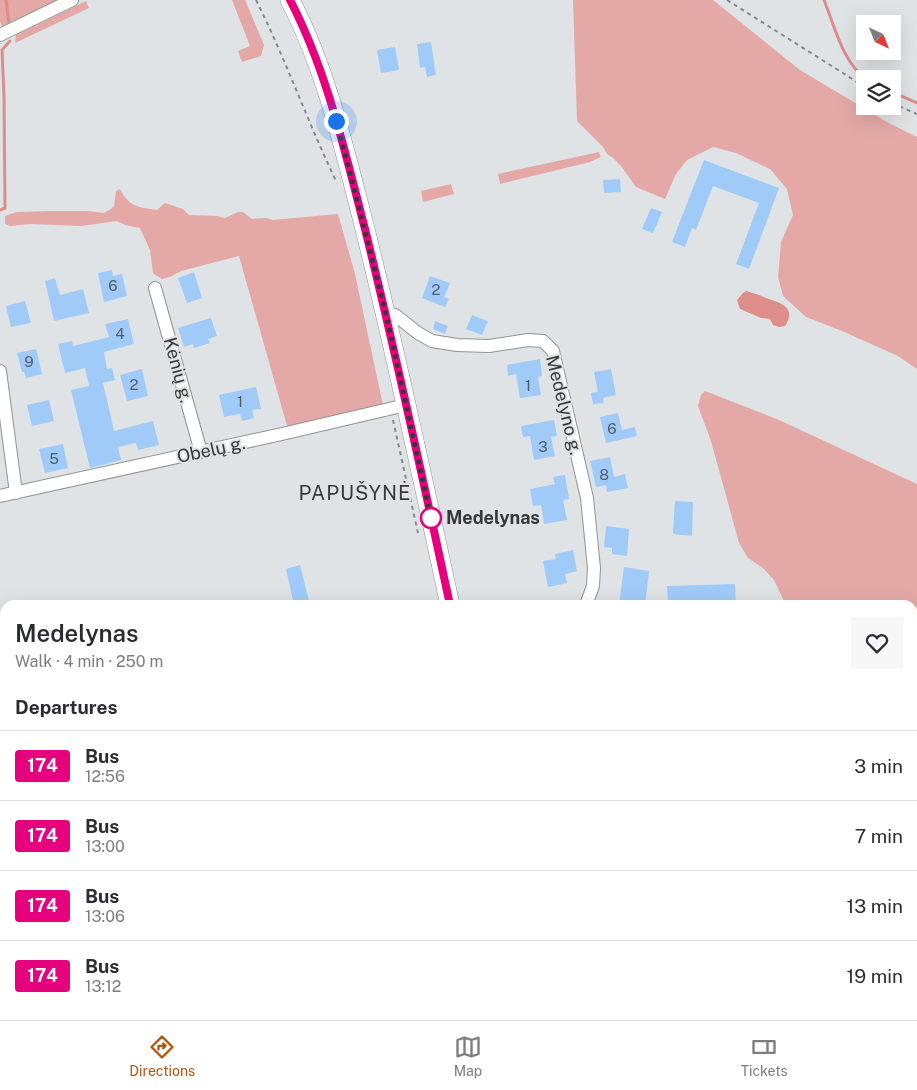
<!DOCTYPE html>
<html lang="en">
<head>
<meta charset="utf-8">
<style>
	body { margin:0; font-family:"Public Sans",sans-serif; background:#f7f7f7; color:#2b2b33; height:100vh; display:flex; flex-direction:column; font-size:19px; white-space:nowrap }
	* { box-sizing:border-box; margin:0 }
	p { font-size:16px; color:#7c7c81 }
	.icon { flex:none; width:28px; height:28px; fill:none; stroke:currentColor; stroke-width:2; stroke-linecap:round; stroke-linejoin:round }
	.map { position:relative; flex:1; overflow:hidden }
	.details { position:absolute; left:0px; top:600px; width:918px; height:420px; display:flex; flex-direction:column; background:#fff; border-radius:15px 15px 0 0; box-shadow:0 5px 20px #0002 }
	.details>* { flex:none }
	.badge { padding:0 10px; border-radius:4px; font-size:18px; line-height:32px }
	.needle { width:32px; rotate:137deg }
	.fabs { position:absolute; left:856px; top:15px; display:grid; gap:10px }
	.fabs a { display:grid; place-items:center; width:45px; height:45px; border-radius:0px; background:#fff; box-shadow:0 5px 20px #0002; font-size:25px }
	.you { position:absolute; width:25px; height:25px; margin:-12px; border:4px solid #fff; border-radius:50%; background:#1a73e8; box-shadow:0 0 0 8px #1a73e833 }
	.map>.badge { position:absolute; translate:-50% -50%; box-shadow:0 0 0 2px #fff }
	h2 { padding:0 15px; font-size:19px; line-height:45px }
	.round { display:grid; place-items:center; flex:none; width:52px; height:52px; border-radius:0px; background:#f7f7f7 }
	.summary { display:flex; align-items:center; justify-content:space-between; height:85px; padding:0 15px }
	h1 { font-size:24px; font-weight:600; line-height:38px }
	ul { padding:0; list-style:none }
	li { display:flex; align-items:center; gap:15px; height:70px; padding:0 15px; border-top:1px solid #e1e1e2 }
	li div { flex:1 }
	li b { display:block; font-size:19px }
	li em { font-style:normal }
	li .badge { min-width:55px; font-weight:700; text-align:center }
	.tabs { display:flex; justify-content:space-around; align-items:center; height:70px; border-top:1px solid #e1e1e2; background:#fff; font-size:14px; color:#7c7c81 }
	.tabs a { display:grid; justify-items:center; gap:2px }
	.tabs .selected { color:#b45309 }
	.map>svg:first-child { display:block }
	.green { fill:#e4a9a6 }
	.water { fill:#dd8e8b }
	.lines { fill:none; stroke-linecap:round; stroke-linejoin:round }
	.stream { stroke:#dd8e8b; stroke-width:3 }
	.building { fill:#a0cbf8 }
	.service-casing { stroke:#909397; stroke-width:8 }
	.minor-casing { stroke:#909397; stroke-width:14 }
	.primary-casing { stroke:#909397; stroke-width:20 }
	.path { stroke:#87898b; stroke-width:2; stroke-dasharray:4 4; stroke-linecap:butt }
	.service { stroke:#fff; stroke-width:6 }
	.minor { stroke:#fff; stroke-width:12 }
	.primary { stroke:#fff; stroke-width:19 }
	.line-casing { stroke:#fff; stroke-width:11 }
	.line { stroke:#e6007e; stroke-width:8 }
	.walk { stroke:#363739; stroke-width:5; stroke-dasharray:0 9 }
	.stop-dot { fill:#fff; stroke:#e6007e; stroke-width:2.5 }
	.labels { text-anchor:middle; stroke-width:4; stroke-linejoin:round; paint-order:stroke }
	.number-label { font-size:15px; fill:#505c69 }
	.street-label { font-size:18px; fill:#363739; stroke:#dfe3e6 }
	.stop-label { font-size:18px; font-weight:bold; fill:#363739; stroke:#dfe3e6; text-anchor:start }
	.quarter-label { font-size:20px; letter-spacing:1px; fill:#363739; stroke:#dfe3e6 }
</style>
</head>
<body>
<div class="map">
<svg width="917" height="1020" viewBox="0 0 917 1020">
	<rect width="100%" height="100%" fill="#dfe3e6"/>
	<path class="green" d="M0 0H63L3 30 0 21Z
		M232 0H245L264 45 261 56 242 62 238 51 250 46Z
		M573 0H713L800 70 887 122 917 137V369L898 356 842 331 806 317 783 296 778 277 781 242 793 215 787 189 770 169 736 153 713 147 687 160 676 174 665 199 636 187 621 166 613 158 607 154 603 147 577 121Z
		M86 1 89 8 15 43 16 35Z
		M599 152 601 157 590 162 500 184 498 174Z
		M451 184 454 194 423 202 421 191Z
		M120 189C129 207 138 207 157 210L165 203 183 209 189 215 217 216 225 218 238 212H243L252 219 266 218 273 220 338 214 355 274 384 410 289 433 239 256 181 271 170 277 162 279 153 273 150 250 140 228 125 225 117 221 81 226 30 224 10 226 5 224V216L17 212 52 211H88L104 213 111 209 114 206 116 191Z
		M705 391 779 420 917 484V1020H564L563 1015H912V605H784V601L774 580 763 568 748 558 739 543 711 441 698 406 701 395Z
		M219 1015H504L505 1020H223V1016Z"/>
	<path class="water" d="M746 291C754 293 762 296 769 299 784 304 796 309 785 326L779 327 773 325 770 319 761 318 740 309 737 300 743 293Z"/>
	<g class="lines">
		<path class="stream" d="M6 0 9 23
			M824 0C835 27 842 61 866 79
			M892 92 917 103
			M0 210 5 208 4 97 2 50 10 41"/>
	</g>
	<path class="building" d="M431 42 436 75 427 77 425 67 420 68 417 44Z
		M395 47 399 70 381 73 377 50Z
		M704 160 779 188 749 269 736 264 759 203 713 186 696 230 692 228 685 247 672 242Z
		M620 179 621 192 604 193 603 180Z
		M651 208 662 212 653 233 642 229Z
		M112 270 113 276 122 274 127 296 104 302 98 273Z
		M194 272 202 298 187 303 178 278Z
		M430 276 450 283 444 297 449 299 445 307 422 298Z
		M55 278 60 295 83 289 89 313 54 321 45 281Z
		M25 301 31 323 11 327 6 306Z
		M472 315 488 321 482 335 466 329Z
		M211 318 217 336 208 339 210 343 194 348 193 344 184 347 178 328Z
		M128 319 134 344 104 352 107 369 112 368 115 380 103 383 112 422 114 431 153 421 159 445 138 450 136 443 118 447 121 460 90 468 71 390 89 386 85 368 65 373 58 344 72 341 73 346 109 337 105 324Z
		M435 321 448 326 445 334 433 329Z
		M36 349 42 374 26 378 24 372H22L17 353Z
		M540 359 542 376 538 377 541 395 520 398 516 374 508 376 507 365Z
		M142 369 148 396 127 401 120 375Z
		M611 369 616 395 603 398 604 403 593 404 591 393 598 392 594 372Z
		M256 387 261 409 252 410 254 418 242 421 240 414 224 417 219 395Z
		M49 400 54 421 32 426 27 405Z
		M618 413 622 430 635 427 637 436 606 443 600 417Z
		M554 420 557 436 551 437 555 456 534 460 530 436 523 437 521 426Z
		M63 444 68 468 45 473 39 449Z
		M610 457 614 477 625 474 628 488 607 492 606 485 596 487 590 461Z
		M565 475 569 499 563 500 567 520 544 524 541 505 533 506 530 489 555 484 553 477Z
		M675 501 693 502 692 536 673 534Z
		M606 526 629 529 627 556 612 554V548L604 547Z
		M573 550 577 571 565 574 567 583 548 587 543 561 556 559 555 554Z
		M300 565 310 605H294L286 569Z
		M624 567 649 571 645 605H619Z
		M735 584 736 605H668L667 586Z"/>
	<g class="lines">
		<defs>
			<path id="service" d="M245 1020 257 1015"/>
			<path id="minor" d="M0 35 72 0
				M155 288 201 452
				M386 314 395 315 418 333 432 341 457 345 489 346 528 340 543 341 553 351 587 498 594 568 593 586 586 605
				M0 371 16 493
				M0 496 282 434 406 405"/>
			<path id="primary" d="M290 0C327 71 345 152 365 229 396 354 423 480 450 605
				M540 1015 542 1020"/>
		</defs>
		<use href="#service" class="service-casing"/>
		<use href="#minor" class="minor-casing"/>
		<use href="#primary" class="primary-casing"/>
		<path class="path" d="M256 0C286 60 308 123 337 183
			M727 0 865 87
			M892 103 917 114
			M393 420 418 533
			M0 889 5 887
			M506 1015 507 1020
			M617 1015 618 1020"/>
		<use href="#service" class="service"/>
		<use href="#minor" class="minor"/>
		<use href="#primary" class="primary"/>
	</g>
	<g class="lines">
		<defs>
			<path id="line" d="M290 0C327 71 345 152 365 229 396 354 423 479 450 605"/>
		</defs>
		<use href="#line" class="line-casing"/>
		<use href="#line" class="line"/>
		<path class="walk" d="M336 121 349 169 386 314 431 518"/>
	</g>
	<circle class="stop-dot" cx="431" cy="518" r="10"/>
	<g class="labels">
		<g class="number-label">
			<text x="113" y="291">6</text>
			<text x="436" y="295">2</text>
			<text x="120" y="339">4</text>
			<text x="29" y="367">9</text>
			<text x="134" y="390">2</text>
			<text x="528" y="391">1</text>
			<text x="240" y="407">1</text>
			<text x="612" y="434">6</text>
			<text x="543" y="452">3</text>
			<text x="54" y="464">5</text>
			<text x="604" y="480">8</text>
		</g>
		<g class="street-label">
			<text transform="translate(178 370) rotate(75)" y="6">Kėnių g.</text>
			<text transform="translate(564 405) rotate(76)" y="6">Medelyno g.</text>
			<text transform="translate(211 450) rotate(-12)" y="6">Obelų g.</text>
		</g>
		<g class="stop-label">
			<text x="446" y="524">Medelynas</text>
		</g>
		<g class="quarter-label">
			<text x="355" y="500">PAPUŠYNĖ</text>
		</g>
	</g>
</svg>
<div class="fabs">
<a><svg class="needle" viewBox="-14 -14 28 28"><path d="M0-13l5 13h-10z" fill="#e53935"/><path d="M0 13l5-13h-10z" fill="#7c7c81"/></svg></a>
<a><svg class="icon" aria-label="layers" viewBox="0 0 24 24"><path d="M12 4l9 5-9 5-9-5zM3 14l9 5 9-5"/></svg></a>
</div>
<div class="you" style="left:336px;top:121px"></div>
<section class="details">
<div class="summary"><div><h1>Medelynas</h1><p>Walk · 4 min · 250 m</p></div><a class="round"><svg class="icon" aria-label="heart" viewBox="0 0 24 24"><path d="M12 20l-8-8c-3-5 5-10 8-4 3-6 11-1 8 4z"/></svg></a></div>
<h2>Departures</h2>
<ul>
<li><span class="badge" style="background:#e6007e;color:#fff">174</span><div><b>Bus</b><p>12:56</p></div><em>3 min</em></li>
<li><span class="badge" style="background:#e6007e;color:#fff">174</span><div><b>Bus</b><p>13:00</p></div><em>7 min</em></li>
<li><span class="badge" style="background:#e6007e;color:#fff">174</span><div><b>Bus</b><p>13:06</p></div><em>13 min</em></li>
<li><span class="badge" style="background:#e6007e;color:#fff">174</span><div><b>Bus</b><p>13:12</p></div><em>19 min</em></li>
</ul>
</section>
</div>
<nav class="tabs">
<a class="selected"><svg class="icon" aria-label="directions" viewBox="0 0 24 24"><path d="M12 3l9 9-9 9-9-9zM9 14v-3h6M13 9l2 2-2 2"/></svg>Directions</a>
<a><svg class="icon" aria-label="map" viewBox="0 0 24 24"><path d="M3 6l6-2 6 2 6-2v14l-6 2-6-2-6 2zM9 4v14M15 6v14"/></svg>Map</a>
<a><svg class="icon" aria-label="tickets" viewBox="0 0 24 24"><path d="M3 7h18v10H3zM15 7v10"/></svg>Tickets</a>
</nav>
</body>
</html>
